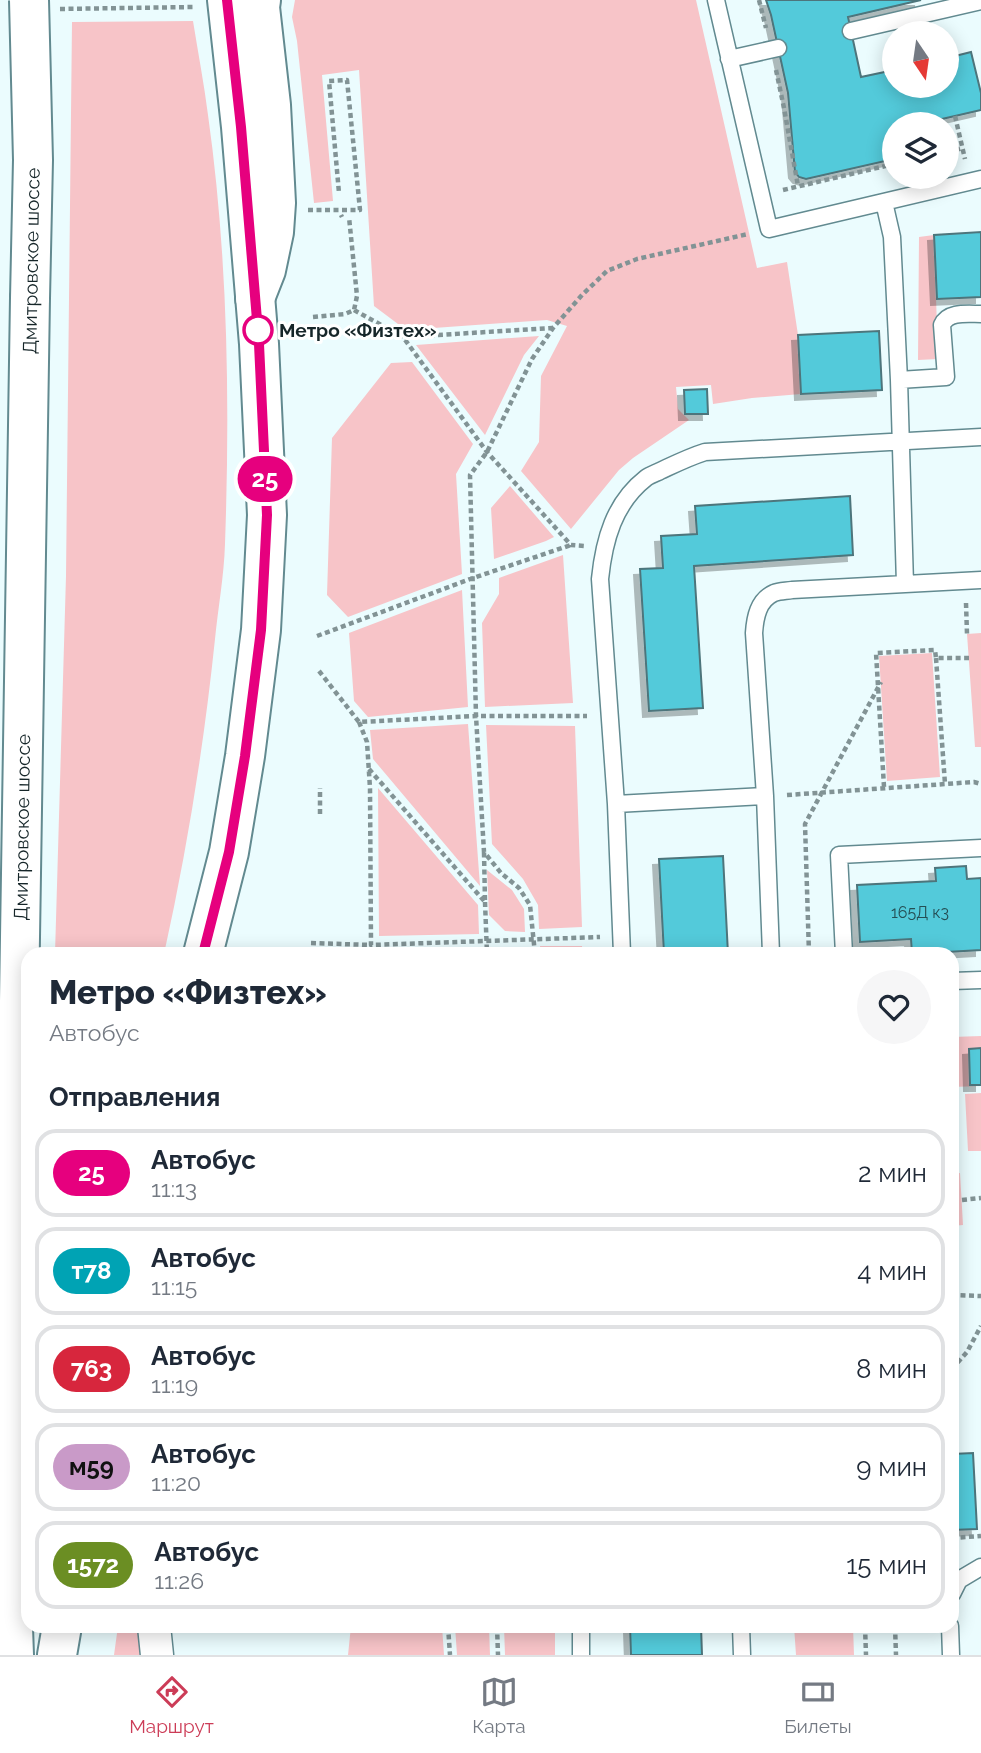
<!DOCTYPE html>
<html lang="ru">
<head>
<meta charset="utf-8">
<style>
	body { margin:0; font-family:Raleway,sans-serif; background:#f6f6f7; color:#1f2937; height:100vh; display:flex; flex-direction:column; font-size:26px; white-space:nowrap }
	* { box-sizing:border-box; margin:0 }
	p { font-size:23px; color:#747a83 }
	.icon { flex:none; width:38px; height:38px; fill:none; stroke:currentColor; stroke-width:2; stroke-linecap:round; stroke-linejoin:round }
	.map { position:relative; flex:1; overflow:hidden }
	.side { position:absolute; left:21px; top:947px; width:938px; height:686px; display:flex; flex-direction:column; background:#fff; border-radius:21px; box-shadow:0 4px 18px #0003 }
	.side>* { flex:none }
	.badge { padding:0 14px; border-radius:23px; font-size:24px; line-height:46px }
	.needle { width:46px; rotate:167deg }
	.tools { position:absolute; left:882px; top:21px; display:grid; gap:14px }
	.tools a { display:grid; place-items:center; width:77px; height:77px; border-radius:50%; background:#fff; box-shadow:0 4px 18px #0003; font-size:35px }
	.map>.badge { position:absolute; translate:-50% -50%; box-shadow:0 0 0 4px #fff }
	h2 { padding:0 28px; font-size:26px; line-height:63px }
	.round { display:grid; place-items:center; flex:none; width:74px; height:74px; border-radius:37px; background:#f6f6f7 }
	.head { display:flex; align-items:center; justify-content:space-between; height:119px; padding:0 28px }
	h1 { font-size:33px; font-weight:800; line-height:52px }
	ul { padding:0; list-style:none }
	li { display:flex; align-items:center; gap:21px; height:88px; margin:0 14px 10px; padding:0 14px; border:4px solid #e0e1e3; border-radius:21px }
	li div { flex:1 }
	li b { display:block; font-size:26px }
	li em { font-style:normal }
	li .badge { min-width:77px; font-weight:700; text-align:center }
	.tab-bar { display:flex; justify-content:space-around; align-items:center; height:98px; border-top:2px solid #e0e1e3; background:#fff; font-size:19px; color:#747a83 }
	.tab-bar a { display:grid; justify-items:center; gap:4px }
	.tab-bar .on { color:#cc3c57 }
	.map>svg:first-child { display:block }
	.green { fill:#f7c4c8 }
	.building { fill:#53cada; stroke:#4e757b; stroke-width:2; filter:url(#shadow) }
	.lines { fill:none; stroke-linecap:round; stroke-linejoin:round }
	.lane-casing { stroke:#628a90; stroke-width:19 }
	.street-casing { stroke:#628a90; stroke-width:35 }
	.secondary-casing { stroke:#628a90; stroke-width:42 }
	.highway-casing { stroke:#628a90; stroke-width:42 }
	.path { stroke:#829395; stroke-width:4.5; stroke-dasharray:5 3.5; stroke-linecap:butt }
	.lane { stroke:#fff; stroke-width:16 }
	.street { stroke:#fff; stroke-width:32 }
	.secondary { stroke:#fff; stroke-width:38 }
	.highway { stroke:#fff; stroke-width:38 }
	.highway-bridge-casing { stroke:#628a90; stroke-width:42; stroke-linecap:butt }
	.highway-bridge { stroke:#fff; stroke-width:38 }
	.line-casing { stroke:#fff; stroke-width:16 }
	.line { stroke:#e6007e; stroke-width:10 }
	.stop-dot { fill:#fff; stroke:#e6007e; stroke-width:3.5 }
	.labels { text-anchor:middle; stroke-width:6; stroke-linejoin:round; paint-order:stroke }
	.number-label { font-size:16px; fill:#254f55 }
	.street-label { font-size:19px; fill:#162629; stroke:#fff }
	.stop-label { font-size:19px; font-weight:bold; fill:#162629; stroke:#fff; text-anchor:start }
</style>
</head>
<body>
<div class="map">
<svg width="981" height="1655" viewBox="0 0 981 1655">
	<defs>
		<filter id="shadow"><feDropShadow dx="-6" dy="6" stdDeviation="0" flood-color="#0004"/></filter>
	</defs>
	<rect width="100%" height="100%" fill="#ebfcfe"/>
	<path class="green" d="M295 0H696L757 268 787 262 798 335 801 394 752 398 713 404 711 385 676 387 678 409 689 420 633 458 619 470 571 529 521 471 539 442 541 376 567 326 547 320 406 330 374 306 359 70 322 75 333 201 314 203 297 41 292 17Z
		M193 21C198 52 204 84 208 115 228 257 230 402 225 544 224 576 218 608 215 639 204 745 187 850 164 954H55L66 576 72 22Z
		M934 235 938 359 918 360 919 237Z
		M539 336 524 355 485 435 416 345Z
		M412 362 473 444 456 474 462 574 348 617 327 595 332 438 391 363Z
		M510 486 554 537 546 541 494 559 491 508Z
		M563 555 573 703 485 707 482 623 499 594V578Z
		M462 590 468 707 368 717 354 701 349 633Z
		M981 633V747H975L967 634Z
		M932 653 940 777 887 781 879 656Z
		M468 724 480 886 373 759 370 730Z
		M486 725 575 726 582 927 539 929 538 905 523 879 492 844Z
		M378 788 478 905 479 934 379 936Z
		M487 870 512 890 524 909 525 932 505 931 489 915Z
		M540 946H582L583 954H541Z
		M981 1036V1086L952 1087V1037Z
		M952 1093H957L959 1151H952Z
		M981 1093V1151H968L965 1094Z
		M960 1173 963 1225 952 1226V1174Z
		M118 1626H143L147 1655H114Z
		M351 1626H442L444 1655H348Z
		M455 1626H489L490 1655H457Z
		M504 1626H555V1655H505Z
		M794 1626H853L854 1655H796Z"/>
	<path class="building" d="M766 0H921L848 17 861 77 894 70V86H947V58L971 52 981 93V110L942 119 944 124H894V159L806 179 799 177 795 172 788 93 771 15Z
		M981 232V297L937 299 934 235Z
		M879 331 882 390 801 394 798 335Z
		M707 389 708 414H685L684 390Z
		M850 496 853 555 694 566 703 708 649 711 640 569 663 568 661 536 697 534 695 506Z
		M723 856 728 954H664L659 859Z
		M966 866 967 879 981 878V950L912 954 911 939 860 942 857 885 936 881 935 868Z
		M981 1048V1085H970L969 1049Z
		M973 1453 977 1529 952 1530V1454Z
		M630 1626H701L702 1655H631Z"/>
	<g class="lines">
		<defs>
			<path id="lane" d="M716 0 769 229 981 179
				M851 31 981 1
				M729 59 778 48
				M884 202 892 237 899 380 905 584
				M899 380 946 377 942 325C948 311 968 314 981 314
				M616 804 765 796
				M622 954 616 804 600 579C604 540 614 503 646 478 650 475 656 473 660 471 675 464 689 457 705 452L981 437
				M771 954 765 796 754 633C755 618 758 600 774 593 779 591 786 591 792 590L981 580
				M844 954 839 855 981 848
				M952 981 981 980
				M952 1594 959 1580 981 1567
				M581 1626V1655
				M741 1626 742 1655
				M950 1626 951 1655"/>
			<path id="street" d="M154 1626 157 1655"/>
			<path id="secondary" d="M255 298 266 270 274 232 276 203 271 105 260 7 261 0"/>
			<g id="highway">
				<path d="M203 954 229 852 245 756 261 630 267 515 259 344 241 127 227 0"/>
				<path id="s1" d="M14 1655 8 1488 19 1001 30 298"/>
				<path d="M57 1655 62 1626"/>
			</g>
		</defs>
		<use href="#lane" class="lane-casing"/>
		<use href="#street" class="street-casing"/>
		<use href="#secondary" class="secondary-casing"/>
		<use href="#highway" class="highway-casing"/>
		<path class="path" d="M759 0 766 28
			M60 9 195 7
			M776 70 784 108 798 186
			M955 116 965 159
			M947 152 963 148
			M783 190 894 164
			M308 210H360L347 80 329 81 339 193
			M341 215 342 217
			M354 310 403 337 487 452 571 545 585 546
			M313 317 345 314 354 310 357 296 349 217
			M404 337 553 328
			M966 603 967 634
			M317 636 473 578 571 545
			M936 658 945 784
			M319 671 359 722 476 716H587
			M359 722 367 742 370 788 371 945 600 937
			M369 769 485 902 484 852
			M884 787 876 653 935 650 936 658H969
			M787 795 974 782 981 784
			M320 814V788
			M485 902 487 954
			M311 943 371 945
			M535 954 530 905 519 888 501 873 484 852 476 716 470 475 487 452 532 359 553 328 582 295 607 271 637 259 748 234
			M809 954 805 824 881 682
			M962 1200 981 1198
			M952 1295 981 1296
			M952 1369 967 1352 981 1326
			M952 1538 981 1536
			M448 1626 450 1655
			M497 1626 498 1655
			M865 1626 866 1655
			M895 1626 896 1655"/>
		<use href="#lane" class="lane"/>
		<use href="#street" class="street"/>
		<use href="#secondary" class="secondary"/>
		<use href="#highway" class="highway"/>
		<defs>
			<path id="highway-bridge" d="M29 0 33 160 30 298"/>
		</defs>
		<use href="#highway-bridge" class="highway-bridge-casing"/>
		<use href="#highway-bridge" class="highway-bridge"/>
	</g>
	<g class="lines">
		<defs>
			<path id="line" d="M203 954 229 852 245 756 261 630 267 515 259 344 241 127 227 0"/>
		</defs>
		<use href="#line" class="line-casing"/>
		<use href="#line" class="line"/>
	</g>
	<circle class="stop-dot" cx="258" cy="330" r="14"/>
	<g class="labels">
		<g class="number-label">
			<text x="920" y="918">165Д к3</text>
		</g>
		<g class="street-label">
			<text transform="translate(31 261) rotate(-89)" y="7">Дмитровское шоссе</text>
			<text dy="7" stroke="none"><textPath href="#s1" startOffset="828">Дмитровское шоссе</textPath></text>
		</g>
		<g class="stop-label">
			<text x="279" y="337">Метро «Физтех»</text>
		</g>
	</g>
</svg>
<div class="tools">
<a><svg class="needle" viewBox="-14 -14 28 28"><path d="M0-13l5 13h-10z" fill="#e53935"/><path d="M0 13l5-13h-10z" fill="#747a83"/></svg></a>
<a><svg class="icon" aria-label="layers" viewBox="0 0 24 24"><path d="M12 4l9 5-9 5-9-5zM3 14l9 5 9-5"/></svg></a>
</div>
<b class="badge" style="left:265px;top:479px;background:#e6007e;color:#fff">25</b>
<section class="side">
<div class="head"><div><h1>Метро «Физтех»</h1><p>Автобус</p></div><a class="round"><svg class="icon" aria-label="heart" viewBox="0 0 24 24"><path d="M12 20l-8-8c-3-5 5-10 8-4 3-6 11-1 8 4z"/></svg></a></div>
<h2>Отправления</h2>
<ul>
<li><span class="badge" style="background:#e6007e;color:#fff">25</span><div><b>Автобус</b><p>11:13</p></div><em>2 мин</em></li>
<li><span class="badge" style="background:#00a3b4;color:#fff">т78</span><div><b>Автобус</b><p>11:15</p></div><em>4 мин</em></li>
<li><span class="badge" style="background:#d7263d;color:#fff">763</span><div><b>Автобус</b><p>11:19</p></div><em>8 мин</em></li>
<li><span class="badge" style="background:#c99ac8;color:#111">м59</span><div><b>Автобус</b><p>11:20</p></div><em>9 мин</em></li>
<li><span class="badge" style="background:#6b8e23;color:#fff">1572</span><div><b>Автобус</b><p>11:26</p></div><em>15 мин</em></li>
</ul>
</section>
</div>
<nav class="tab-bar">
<a class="on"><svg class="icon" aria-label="directions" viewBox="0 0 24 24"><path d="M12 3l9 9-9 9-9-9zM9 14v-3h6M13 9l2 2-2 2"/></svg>Маршрут</a>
<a><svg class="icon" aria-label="map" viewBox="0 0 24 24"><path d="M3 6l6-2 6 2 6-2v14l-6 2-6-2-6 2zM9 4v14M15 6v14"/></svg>Карта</a>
<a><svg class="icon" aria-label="tickets" viewBox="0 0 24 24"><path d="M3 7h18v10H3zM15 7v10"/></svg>Билеты</a>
</nav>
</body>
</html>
